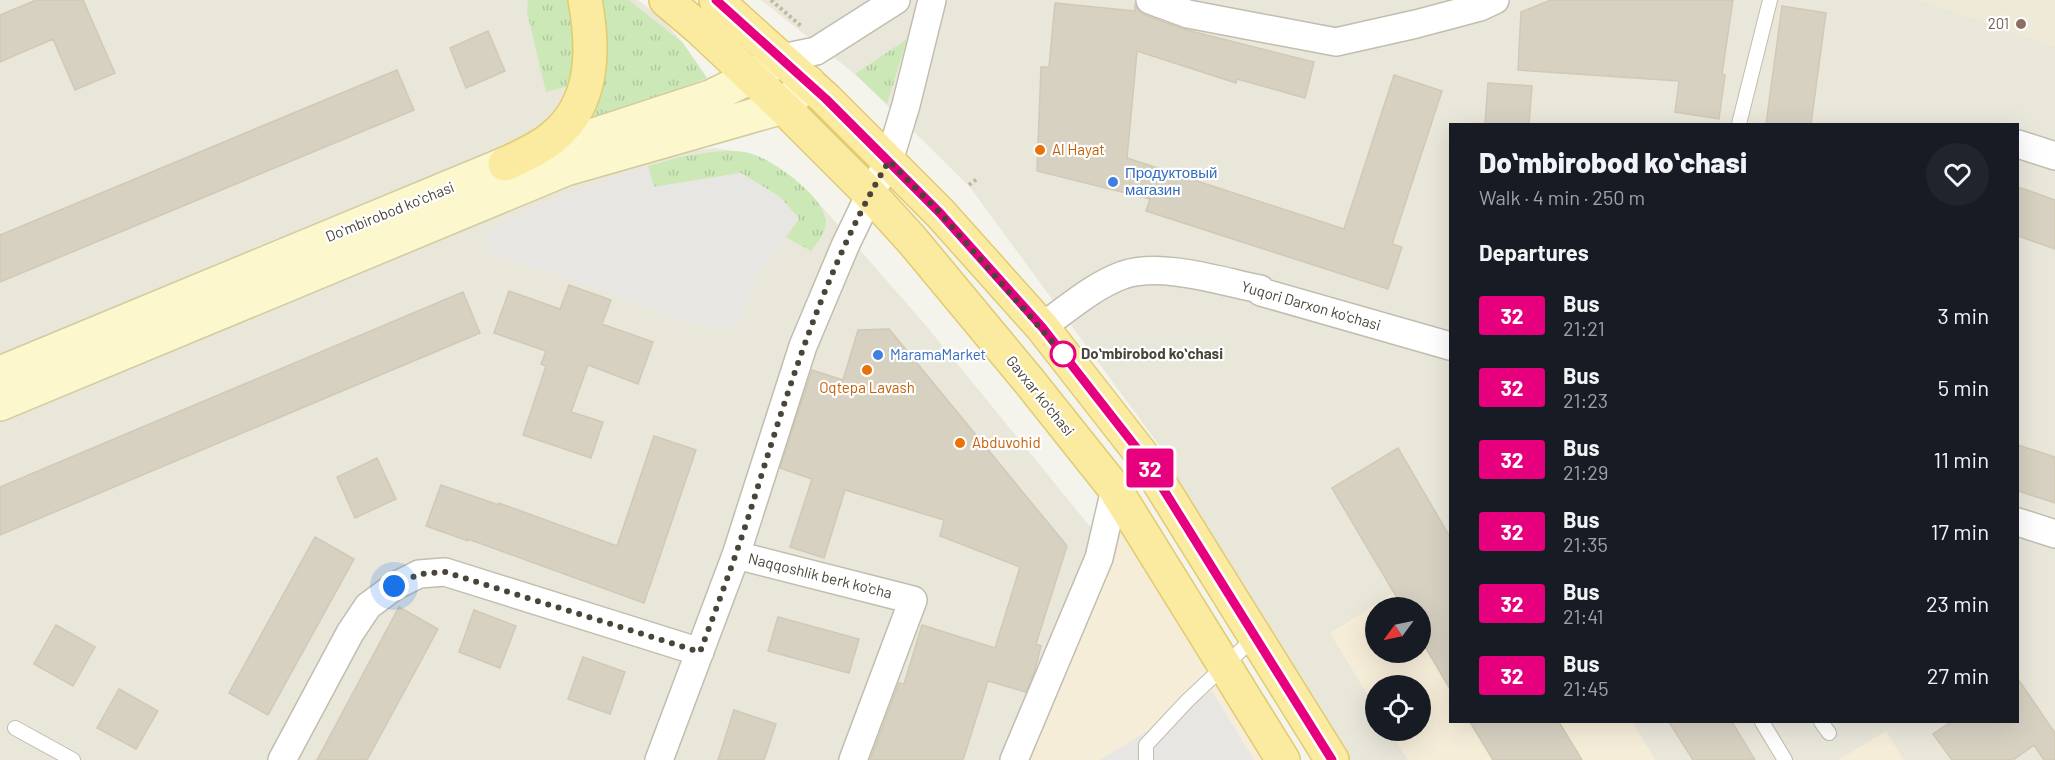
<!DOCTYPE html>
<html lang="en">
<head>
<meta charset="utf-8">
<style>
	body { margin:0; font-family:Barlow,sans-serif; background:#20242c; color:#f1f3f6; height:100vh; display:flex; flex-direction:column; font-size:22px; white-space:nowrap }
	* { box-sizing:border-box; margin:0 }
	p { font-size:20px; color:#9ea1a6 }
	.icon { flex:none; width:33px; height:33px; fill:none; stroke:currentColor; stroke-width:2; stroke-linecap:round; stroke-linejoin:round }
	.map { position:relative; flex:1; overflow:hidden }
	.drawer { position:absolute; left:1449px; top:123px; width:570px; height:600px; display:flex; flex-direction:column; background:#171b24; border-radius:0px; box-shadow:0 6px 24px #0002 }
	.drawer>* { flex:none }
	.badge { padding:0 12px; border-radius:4px; font-size:21px; line-height:39px }
	.needle { width:39px; rotate:237deg }
	.fabs { position:absolute; left:1365px; top:597px; display:grid; gap:12px }
	.fabs a { display:grid; place-items:center; width:66px; height:66px; border-radius:50%; background:#171b24; box-shadow:0 6px 24px #0002; font-size:30px }
	.you { position:absolute; width:30px; height:30px; margin:-15px; border:4px solid #fff; border-radius:50%; background:#1a73e8; box-shadow:0 0 0 9px #1a73e833 }
	.map>.badge { position:absolute; translate:-50% -50%; box-shadow:0 0 0 3px #fff }
	h2 { padding:0 30px; font-size:22px; line-height:54px }
	.round { display:grid; place-items:center; flex:none; width:63px; height:63px; border-radius:32px; background:#20242c }
	.head { display:flex; align-items:center; justify-content:space-between; height:102px; padding:0 30px }
	h1 { font-size:28px; font-weight:800; line-height:45px }
	ul { padding:0; list-style:none }
	li { display:flex; align-items:center; gap:18px; height:72px; padding:0 30px }
	li div { flex:1 }
	li b { display:block; font-size:22px }
	li em { font-style:normal }
	li .badge { min-width:66px; font-weight:700; text-align:center }
	.map>svg:first-child { display:block }
	.residential { fill:#e9e6da; fill-rule:evenodd }
	.commercial { fill:#f6edd9; fill-rule:evenodd }
	.education { fill:#eeead7 }
	.grass { fill:url(#grass-tufts) }
	.parking { fill:#e8e6e3 }
	.building { fill:#d7d1c2; stroke:#d1c9b5; stroke-width:1.5 }
	.lines { fill:none; stroke-linecap:round; stroke-linejoin:round }
	.service-casing { stroke:#c1bdaf; stroke-width:16 }
	.minor-casing { stroke:#c1bdaf; stroke-width:30 }
	.secondary-casing { stroke:#d3cb9d; stroke-width:36 }
	.primary-casing { stroke:#e1cb6f; stroke-width:36 }
	.path { stroke:#c2baa0; stroke-width:4; stroke-dasharray:3 3; stroke-linecap:butt }
	.service { stroke:#fff; stroke-width:14 }
	.minor { stroke:#fff; stroke-width:27 }
	.secondary { stroke:#fdf7ce; stroke-width:33 }
	.primary { stroke:#fbeba0; stroke-width:33 }
	.line-casing { stroke:#fff; stroke-width:14 }
	.line { stroke:#e6007e; stroke-width:9 }
	.walk { stroke:#4a4539; stroke-width:6; stroke-dasharray:0 10.8 }
	.education-dot { fill:#8d6e63; stroke:#fff; stroke-width:2 }
	.food-dot { fill:#e8710a; stroke:#fff; stroke-width:2 }
	.shop-dot { fill:#3f7fe0; stroke:#fff; stroke-width:2 }
	.stop-dot { fill:#fff; stroke:#e6007e; stroke-width:3 }
	.labels { text-anchor:middle; stroke-width:4.5; stroke-linejoin:round; paint-order:stroke }
	.education-label { font-size:15px; fill:#785e54; stroke:#fff; text-anchor:end }
	.food-label { font-size:15px; fill:#c56008; stroke:#fff; text-anchor:start }
	.shop-label { font-size:15px; fill:#366cbe; stroke:#fff; text-anchor:start }
	.street-label { font-size:15px; fill:#4a4539; stroke:#fff }
	.stop-label { font-size:15px; font-weight:bold; fill:#4a4539; stroke:#fff; text-anchor:start }
</style>
</head>
<body>
<div class="map">
<svg width="2055" height="760" viewBox="0 0 2055 760">
	<defs>
		<pattern id="grass-tufts" width="24" height="20" patternUnits="userSpaceOnUse" patternTransform="scale(1.5)"><rect width="24" height="20" fill="#cce8b7"/><path d="M3 7l-1-3M5 7V3M7 7l1-3M15 17l-1-3M17 17v-4M19 17l1-3" fill="none" stroke="#b1c89e"/></pattern>
	</defs>
	<rect width="100%" height="100%" fill="#f5f4ec"/>
	<path class="residential" d="M0 0H638L662 19 683 43 707 78 512 175 714 148 749 153 762 158 809 192 923 322 1128 573 1250 760H0Z
		M761 0H2055V760H1332L1255 637 1159 445 969 186 855 74ZM1450 124H2018V722H1450ZM1376 608H1420V652H1376ZM1376 686H1420V730H1376Z"/>
	<path class="commercial" d="M1115 489 1283 760H1014Z
		M1450 557V722H1632L1656 760H1408L1390 731 1420 730V686H1376L1375 707 1330 633ZM1376 608H1420V652H1376Z
		M1886 731 1904 760H1838Z"/>
	<path class="education" d="M1918 0H2055V47Z"/>
	<path class="grass" d="M528 0H568L576 32 572 85 546 92 527 12Z
		M597 0H629L683 43 707 78 597 122 593 117C611 73 604 45 597 0Z
		M907 39 887 104 855 74Z
		M712 152C724 151 738 150 749 153 772 159 826 197 826 223 825 234 817 243 811 251L786 237 799 219 741 173 653 187 648 166 680 157Z"/>
	<path class="parking" d="M648 166 654 187 741 173 779 196 799 218 759 273 737 329 693 324 557 275 490 254 487 232 560 197Z
		M1212 691 1254 760H1100Z"/>
	<path class="building" d="M36 0H83L115 73 75 90 53 39 0 62V15Z
		M1551 0H1733L1722 74 1725 75 1719 119 1675 112 1679 81 1518 70 1521 12Z
		M1055 3 1135 11V5L1138 10 1145 15 1183 29 1314 62 1305 98 1237 79 1236 83 1137 51 1127 158 1344 229 1394 75 1442 91 1392 244 1402 247 1388 289 1146 211 1150 199 1037 171 1041 67H1049Z
		M1782 6 1826 13 1811 124H1766Z
		M488 31 505 71 466 88 450 48Z
		M397 70 414 110 0 282V235Z
		M1488 83 1532 86 1529 124H1485Z
		M2018 187 2055 200V249L2018 236Z
		M569 285 611 300 602 324 653 342 638 384 588 365 571 412 603 422 591 458 523 435 546 366 541 364 546 351 494 333 509 291 560 309Z
		M463 292 480 333 0 535V487Z
		M889 329 1067 546 1036 644 1041 646 1035 670 1026 692 988 681 963 760H870L899 683 904 684 922 625 995 648 1020 567 940 536 944 520 845 490 824 558 790 547 812 479 780 468 812 370 843 380 858 330Z
		M654 436 696 450 644 603 468 539V541L426 526 441 485 499 505V503L617 546Z
		M2018 445 2055 457V503L2018 491Z
		M1398 448 1450 537V689L1420 638V608H1403L1332 488Z
		M377 458 396 499 355 518 337 477Z
		M315 537 354 559 268 715 229 693Z
		M399 607 438 629 417 668 367 760H317Z
		M474 610 516 626 500 668 459 652Z
		M778 617 859 639 849 673 768 651Z
		M56 625 95 647 73 686 34 664Z
		M583 657 625 672 610 714 568 699Z
		M2018 679 2055 733V760H2044L2034 745 2013 760H1952L1933 734 1951 722H2018Z
		M119 689 158 711 136 749 97 728Z
		M734 710 776 724 764 760H718Z
		M1470 722H1559L1582 760H1493Z
		M1669 722H1732L1755 760H1693Z"/>
	<g class="lines">
		<defs>
			<path id="service" d="M1739 124 1770 0
				M1762 722 1785 760
				M1821 722 1829 733
				M15 728 73 760
				M1146 760V745L1187 701 1255 637"/>
			<path id="minor" d="M1150 0 1188 14 1336 42 1416 24 1480 7 1495 0
				M782 58 816 51 896 0
				M2018 144 2055 156
				M1042 327C1067 309 1093 286 1123 275 1162 262 1220 281 1260 289L1261 292 1450 346
				M2018 522 2055 534
				M736 555 913 600 853 760
				M282 760 350 633 368 606 395 586 419 574 445 572 700 652
				M659 760 736 555 803 346 845 246 870 194 889 161 906 105 932 0
				M1014 760 1099 558 1115 489"/>
			<path id="secondary" d="M0 373 505 164 710 97 751 77 774 63
				M0 404 566 169 783 107 808 82"/>
			<path id="primary" d="M666 0 699 28 783 107 870 194 912 240 1029 381 1115 489 1283 760
				M716 0 826 99 940 213 1042 327 1142 455 1332 760
				M505 164C522 156 539 149 553 137 595 103 594 48 585 0"/>
		</defs>
		<use href="#service" class="service-casing"/>
		<use href="#minor" class="minor-casing"/>
		<use href="#secondary" class="secondary-casing"/>
		<use href="#primary" class="primary-casing"/>
		<path class="path" d="M771 0 801 26
			M969 185 977 179"/>
		<use href="#service" class="service"/>
		<use href="#minor" class="minor"/>
		<use href="#secondary" class="secondary"/>
		<use href="#primary" class="primary"/>
	</g>
	<g class="lines">
		<defs>
			<path id="line" d="M716 0 826 99 940 213 1042 327 1142 455 1332 760"/>
		</defs>
		<use href="#line" class="line-casing"/>
		<use href="#line" class="line"/>
		<path class="walk" d="M394 586 419 574 445 572 700 652C717 607 734 561 749 515 787 394 823 271 889 161L940 213 1063 354"/>
	</g>
	<circle class="education-dot" cx="2021" cy="24" r="6"/>
	<g class="food-dot">
		<circle cx="1040" cy="150" r="6"/>
		<circle cx="867" cy="370" r="6"/>
		<circle cx="960" cy="443" r="6"/>
	</g>
	<g class="shop-dot">
		<circle cx="1113" cy="182" r="6"/>
		<circle cx="878" cy="355" r="6"/>
	</g>
	<circle class="stop-dot" cx="1063" cy="354" r="12"/>
	<g class="labels">
		<g class="education-label">
			<text x="2009" y="29">201</text>
		</g>
		<g class="food-label">
			<text x="1052" y="155">Al Hayat</text>
			<text x="867" y="393" text-anchor="middle">Oqtepa Lavash</text>
			<text x="972" y="448">Abduvohid</text>
		</g>
		<g class="shop-label">
			<text x="1125" y="178">Продуктовый<tspan x="1125" dy="17">магазин</tspan></text>
			<text x="890" y="360">MaramaMarket</text>
		</g>
		<g class="street-label">
			<text transform="translate(390 212) rotate(-22)" y="5">Doʻmbirobod koʻchasi</text>
			<text transform="translate(1311 306) rotate(16)" y="5">Yuqori Darxon ko'chasi</text>
			<text transform="translate(1040 396) rotate(51)" y="5">Gavxar ko'chasi</text>
			<text transform="translate(820 576) rotate(14)" y="5">Naqqoshlik berk ko'cha</text>
		</g>
		<g class="stop-label">
			<text x="1081" y="359">Doʻmbirobod koʻchasi</text>
		</g>
	</g>
</svg>
<div class="fabs">
<a><svg class="needle" viewBox="-14 -14 28 28"><path d="M0-13l5 13h-10z" fill="#e53935"/><path d="M0 13l5-13h-10z" fill="#9ea1a6"/></svg></a>
<a><svg class="icon" aria-label="locate" viewBox="0 0 24 24"><circle cx="12" cy="12" r="6"/><path d="M12 2v4M12 18v4M2 12h4M18 12h4"/></svg></a>
</div>
<div class="you" style="left:394px;top:586px"></div>
<b class="badge" style="left:1150px;top:468px;background:#e6007e;color:#fff">32</b>
<section class="drawer">
<div class="head"><div><h1>Doʻmbirobod koʻchasi</h1><p>Walk · 4 min · 250 m</p></div><a class="round"><svg class="icon" aria-label="heart" viewBox="0 0 24 24"><path d="M12 20l-8-8c-3-5 5-10 8-4 3-6 11-1 8 4z"/></svg></a></div>
<h2>Departures</h2>
<ul>
<li><span class="badge" style="background:#e6007e;color:#fff">32</span><div><b>Bus</b><p>21:21</p></div><em>3 min</em></li>
<li><span class="badge" style="background:#e6007e;color:#fff">32</span><div><b>Bus</b><p>21:23</p></div><em>5 min</em></li>
<li><span class="badge" style="background:#e6007e;color:#fff">32</span><div><b>Bus</b><p>21:29</p></div><em>11 min</em></li>
<li><span class="badge" style="background:#e6007e;color:#fff">32</span><div><b>Bus</b><p>21:35</p></div><em>17 min</em></li>
<li><span class="badge" style="background:#e6007e;color:#fff">32</span><div><b>Bus</b><p>21:41</p></div><em>23 min</em></li>
<li><span class="badge" style="background:#e6007e;color:#fff">32</span><div><b>Bus</b><p>21:45</p></div><em>27 min</em></li>
</ul>
</section>
</div>
</body>
</html>
